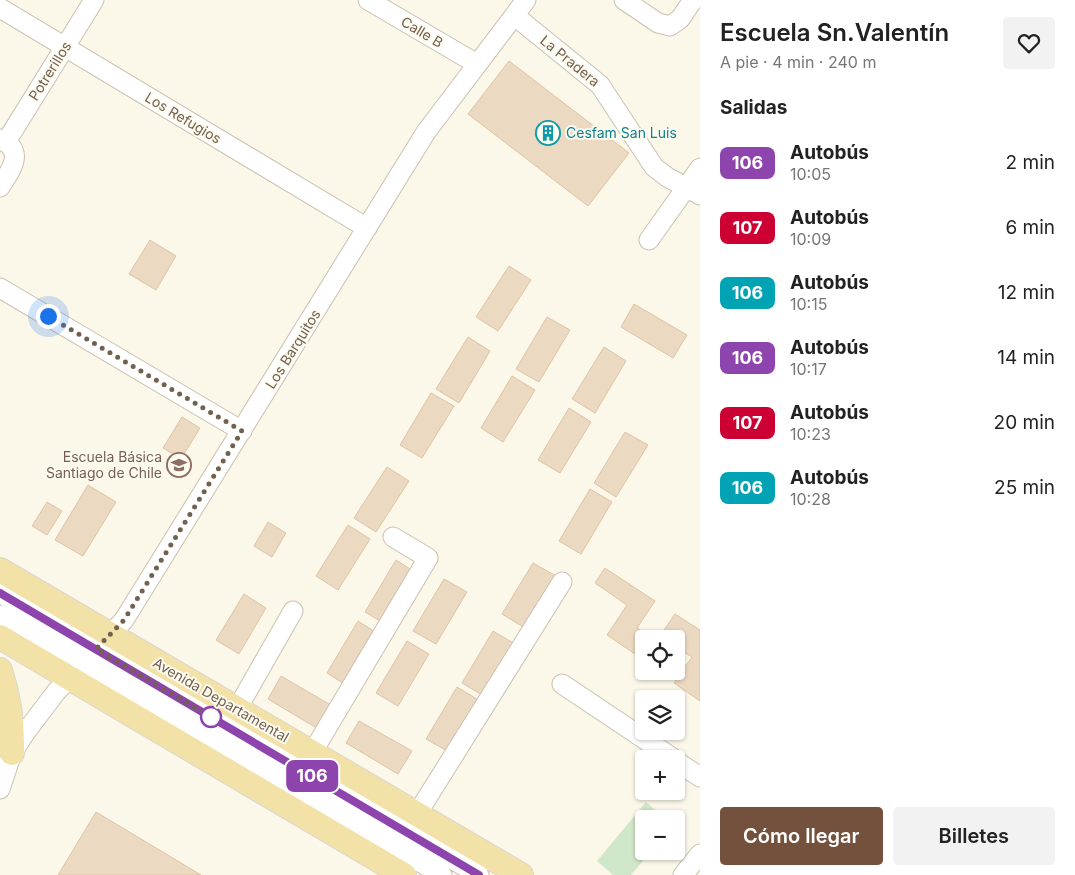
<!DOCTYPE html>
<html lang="es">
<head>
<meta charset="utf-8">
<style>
	body { margin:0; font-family:Inter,sans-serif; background:#f2f2f2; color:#222; height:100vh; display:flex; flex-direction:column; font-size:19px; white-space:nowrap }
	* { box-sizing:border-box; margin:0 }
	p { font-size:16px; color:#767676 }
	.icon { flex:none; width:28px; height:28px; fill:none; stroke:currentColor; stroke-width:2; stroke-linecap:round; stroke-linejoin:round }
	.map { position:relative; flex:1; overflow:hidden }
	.panel { display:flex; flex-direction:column; background:#fff; width:375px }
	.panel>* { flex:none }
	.badge { padding:0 10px; border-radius:8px; font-size:18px; line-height:32px }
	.buttons { position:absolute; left:635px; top:630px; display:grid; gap:10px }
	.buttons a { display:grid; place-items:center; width:50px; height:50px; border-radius:5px; background:#fff; box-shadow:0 1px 4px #0004; font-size:25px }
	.you { position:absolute; width:25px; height:25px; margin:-12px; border:4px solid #fff; border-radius:50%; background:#1a73e8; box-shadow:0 0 0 8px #1a73e833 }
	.map>.badge { position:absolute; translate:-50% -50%; box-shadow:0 0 0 2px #fff }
	h2 { padding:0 20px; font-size:19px; line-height:45px }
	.round { display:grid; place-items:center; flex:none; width:52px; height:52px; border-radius:5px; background:#f2f2f2 }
	.summary { display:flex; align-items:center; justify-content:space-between; height:85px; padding:0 20px }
	h1 { font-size:24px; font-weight:600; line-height:38px }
	.primary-button { display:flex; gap:10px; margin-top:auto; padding:10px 20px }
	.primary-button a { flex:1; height:58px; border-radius:5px; background:#74513c; color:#fff; font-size:20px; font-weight:600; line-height:58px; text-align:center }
	.primary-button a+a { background:#f2f2f2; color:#222 }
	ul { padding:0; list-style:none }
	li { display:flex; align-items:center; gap:15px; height:65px; padding:0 20px }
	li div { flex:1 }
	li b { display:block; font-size:19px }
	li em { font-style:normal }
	li .badge { min-width:55px; font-weight:700; text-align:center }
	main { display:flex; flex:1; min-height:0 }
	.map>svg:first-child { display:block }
	.green { fill:#d1e7c9 }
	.building { fill:#ecd9c2; stroke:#dfc4a5 }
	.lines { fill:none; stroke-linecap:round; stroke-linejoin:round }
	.minor-casing { stroke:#ccc0b0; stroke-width:21 }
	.major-casing { stroke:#dbd6d1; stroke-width:26 }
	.minor { stroke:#fff; stroke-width:19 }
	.major { stroke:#f3e2a8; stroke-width:24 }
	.line-casing { stroke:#fff; stroke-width:11 }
	.line { stroke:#8e44ad; stroke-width:8 }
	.walk { stroke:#73614f; stroke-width:5; stroke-dasharray:0 9 }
	.stop-dot { fill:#fff; stroke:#8e44ad; stroke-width:2.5 }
	.labels { text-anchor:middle; stroke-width:4; stroke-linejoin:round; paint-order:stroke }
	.street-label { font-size:14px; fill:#73614f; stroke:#fdfaf0 }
	.culture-label { font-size:14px; fill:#0d838f; stroke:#fdfaf0; text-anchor:start }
	.education-label { font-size:14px; fill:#785e54; stroke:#fdfaf0; text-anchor:end }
</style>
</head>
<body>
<main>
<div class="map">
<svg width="700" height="875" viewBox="0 0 700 875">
	<rect width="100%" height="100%" fill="#fbf7e9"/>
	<path class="green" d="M646 802 666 819H644V851H651L631 875H613L597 861Z"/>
	<path class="building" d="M509 61 629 153 588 206 468 114Z
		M150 240 176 256 156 290 129 274Z
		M509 266 531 280 498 331 476 317Z
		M634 304 687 335 673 358 621 327Z
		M547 317 570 330 539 382 516 369Z
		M468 337 490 351 459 403 436 389Z
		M604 347 626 361 595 413 572 399Z
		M512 376 535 390 503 442 481 428Z
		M431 393 454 406 422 458 400 445Z
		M569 408 591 422 560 473 538 460Z
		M182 417 200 428 181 459 163 448Z
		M625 432 648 445 616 497 594 483Z
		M387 467 409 481 376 532 354 518Z
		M88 485 116 502 83 556 55 540Z
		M590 489 612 502 581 554 559 541Z
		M47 502 62 511 47 535 32 526Z
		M268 522 286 533 272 557 254 546Z
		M348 525 370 539 338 590 316 576Z
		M396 560 418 574 387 625 365 612Z
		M533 563 556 576 525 628 502 614Z
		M605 568 655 601 637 628 653 639H644V660L607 635 627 605 595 583Z
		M444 579 467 592 436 644 413 631Z
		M244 594 266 608 239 654 216 640Z
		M675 614 700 630V701L674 683 692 657 679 649 676 653V639H658Z
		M358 621 380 635 349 687 327 673Z
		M493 631 515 644 484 696 462 683Z
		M407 641 429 654 398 706 376 693Z
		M281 676 334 707 320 730 268 699Z
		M457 687 480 701 449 752 426 739Z
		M359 721 412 751 398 774 346 743Z
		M96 812 201 875H58Z"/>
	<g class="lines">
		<defs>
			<path id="minor" d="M368 0 477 64
				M624 0 658 23 670 26 680 19 693 0
				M0 8 367 228
				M515 16 600 85 654 167 667 177 700 195
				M0 139C26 151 11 170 0 187
				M6 142 94 0
				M649 240 700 168
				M0 288 242 431
				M0 593 479 875
				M0 615 442 875
				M562 684 674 759
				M237 709 293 611
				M312 753 428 558 393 537
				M676 761 700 777
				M0 789 12 753 25 733 56 692 124 620 426 132 526 0
				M417 814 562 582
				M683 875 700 854"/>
			<path id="major" d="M0 570 521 875
				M0 637 404 875
				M0 670C9 698 13 724 12 753"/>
		</defs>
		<use href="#minor" class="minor-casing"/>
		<use href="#major" class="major-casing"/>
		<use href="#minor" class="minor"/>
		<use href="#major" class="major"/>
	</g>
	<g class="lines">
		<defs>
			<path id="line" d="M0 593 479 875"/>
		</defs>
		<use href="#line" class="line-casing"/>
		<use href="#line" class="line"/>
		<path class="walk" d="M48 316 242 431 124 620 96 649 211 717"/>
	</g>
	<defs>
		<symbol id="building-ring" viewBox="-11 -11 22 22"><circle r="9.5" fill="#fdfaf0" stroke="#0f9aa8" stroke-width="1.5"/><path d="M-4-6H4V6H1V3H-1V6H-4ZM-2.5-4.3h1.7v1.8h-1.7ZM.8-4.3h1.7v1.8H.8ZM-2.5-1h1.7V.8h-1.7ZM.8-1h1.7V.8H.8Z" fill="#0f9aa8"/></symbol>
		<symbol id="school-ring" viewBox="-11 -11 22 22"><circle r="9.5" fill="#fdfaf0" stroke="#8d6e63" stroke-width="1.5"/><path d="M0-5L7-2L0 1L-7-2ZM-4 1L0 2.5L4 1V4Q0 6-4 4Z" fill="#8d6e63"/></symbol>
	</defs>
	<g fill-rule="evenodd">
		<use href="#building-ring" x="534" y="119" width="28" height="28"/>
		<use href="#school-ring" x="165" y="451" width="28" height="28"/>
	</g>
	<circle class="stop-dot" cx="211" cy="717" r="10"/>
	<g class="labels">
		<g class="street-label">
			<text transform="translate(422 32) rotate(31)" y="5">Calle B</text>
			<text transform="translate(570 61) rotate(39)" y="5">La Pradera</text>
			<text transform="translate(50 71) rotate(-58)" y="5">Potrerillos</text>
			<text transform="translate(183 118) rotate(31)" y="5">Los Refugios</text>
			<text transform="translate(293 349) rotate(-58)" y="5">Los Barquitos</text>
			<text transform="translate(221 700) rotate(30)" y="5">Avenida Departamental</text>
		</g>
		<g class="culture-label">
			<text x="566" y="138">Cesfam San Luis</text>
		</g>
		<g class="education-label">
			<text x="162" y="462">Escuela Básica<tspan x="162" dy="16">Santiago de Chile</tspan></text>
		</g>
	</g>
</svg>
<div class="buttons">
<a><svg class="icon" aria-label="locate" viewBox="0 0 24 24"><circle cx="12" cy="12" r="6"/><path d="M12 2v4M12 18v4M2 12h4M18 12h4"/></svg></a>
<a><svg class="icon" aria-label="layers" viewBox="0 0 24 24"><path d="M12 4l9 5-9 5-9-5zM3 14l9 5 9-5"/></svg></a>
<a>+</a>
<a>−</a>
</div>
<div class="you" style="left:48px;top:316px"></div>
<b class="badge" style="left:312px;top:776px;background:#8e44ad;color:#fff">106</b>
</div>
<section class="panel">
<div class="summary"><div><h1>Escuela Sn.Valentín</h1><p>A pie · 4 min · 240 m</p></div><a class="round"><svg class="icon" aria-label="heart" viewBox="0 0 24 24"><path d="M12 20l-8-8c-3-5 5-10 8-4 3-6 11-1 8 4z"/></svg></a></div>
<h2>Salidas</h2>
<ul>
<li><span class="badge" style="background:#8e44ad;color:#fff">106</span><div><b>Autobús</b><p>10:05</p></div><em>2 min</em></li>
<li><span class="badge" style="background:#c03;color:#fff">107</span><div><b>Autobús</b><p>10:09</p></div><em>6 min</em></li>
<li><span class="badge" style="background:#00a3b4;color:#fff">106</span><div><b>Autobús</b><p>10:15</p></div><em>12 min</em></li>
<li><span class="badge" style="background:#8e44ad;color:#fff">106</span><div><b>Autobús</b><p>10:17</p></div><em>14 min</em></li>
<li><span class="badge" style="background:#c03;color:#fff">107</span><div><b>Autobús</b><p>10:23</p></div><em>20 min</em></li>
<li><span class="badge" style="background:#00a3b4;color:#fff">106</span><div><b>Autobús</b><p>10:28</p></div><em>25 min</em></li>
</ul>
<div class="primary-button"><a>Cómo llegar</a><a>Billetes</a></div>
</section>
</main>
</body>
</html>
